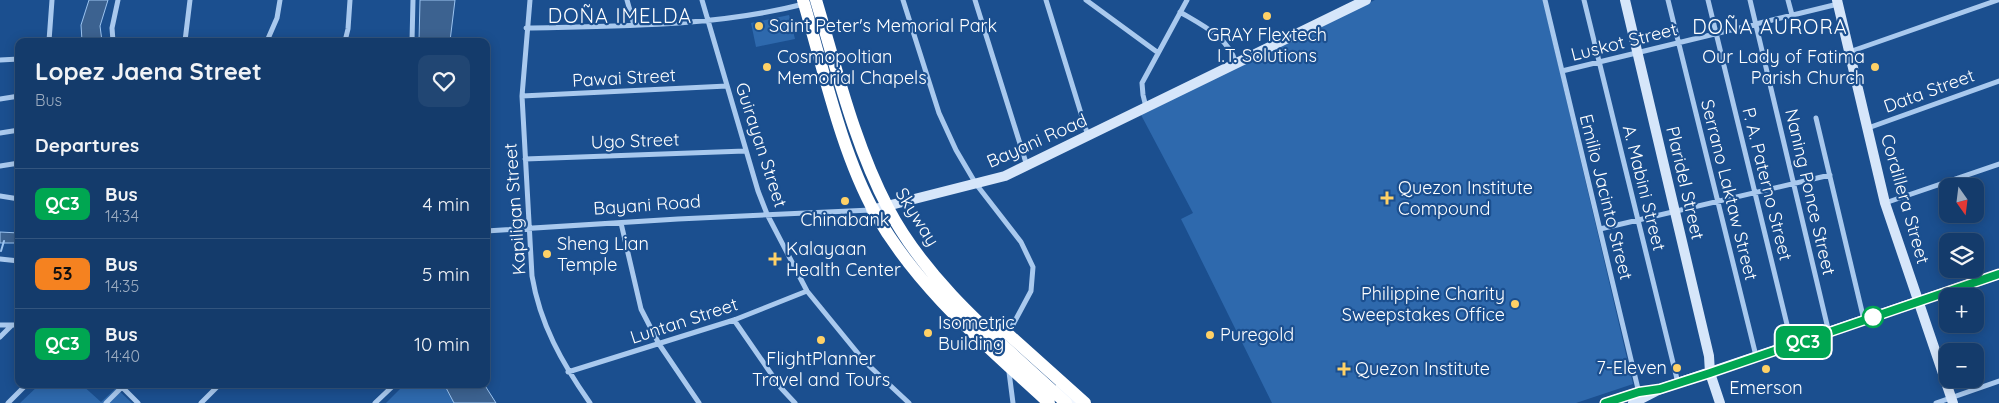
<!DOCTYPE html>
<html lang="en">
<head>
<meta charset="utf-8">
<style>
	body { margin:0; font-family:Quicksand,sans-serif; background:#214673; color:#f1f3f6; height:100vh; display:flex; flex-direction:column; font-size:19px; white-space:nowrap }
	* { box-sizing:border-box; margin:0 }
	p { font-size:16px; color:#9dadc1 }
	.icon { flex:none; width:28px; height:28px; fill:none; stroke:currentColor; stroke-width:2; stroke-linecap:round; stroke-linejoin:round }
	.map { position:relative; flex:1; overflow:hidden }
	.details { position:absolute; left:15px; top:38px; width:475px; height:350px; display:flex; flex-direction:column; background:#143b6b; border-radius:10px; box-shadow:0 2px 12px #0003,0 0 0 1px #33557e }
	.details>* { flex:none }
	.badge { padding:0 10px; border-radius:8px; font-size:18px; line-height:32px }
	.needle { width:32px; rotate:166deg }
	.buttons { position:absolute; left:1939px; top:178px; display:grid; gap:10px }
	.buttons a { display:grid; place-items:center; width:45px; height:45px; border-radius:10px; background:#143b6b; box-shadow:0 2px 12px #0003,0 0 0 1px #33557e; font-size:25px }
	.map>.badge { position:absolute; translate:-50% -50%; box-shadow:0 0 0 2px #fff }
	h2 { padding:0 20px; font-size:19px; line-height:45px }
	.round { display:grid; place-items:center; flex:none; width:52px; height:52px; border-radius:10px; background:#214673 }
	.head { display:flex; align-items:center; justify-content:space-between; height:85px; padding:0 20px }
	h1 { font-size:24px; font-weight:700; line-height:38px }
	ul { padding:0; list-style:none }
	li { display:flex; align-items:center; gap:15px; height:70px; padding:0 20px; border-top:1px solid #33557e }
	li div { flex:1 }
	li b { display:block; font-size:19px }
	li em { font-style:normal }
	li .badge { min-width:55px; font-weight:700; text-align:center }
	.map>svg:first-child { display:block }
	.green { fill:#2e69ad }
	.water { fill:#3c6290; stroke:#9cc4f0 }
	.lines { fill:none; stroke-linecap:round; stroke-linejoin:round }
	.stream { stroke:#9cc4f0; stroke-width:2 }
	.street { stroke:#a9c9ee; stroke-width:5 }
	.secondary { stroke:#d6e6fa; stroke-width:10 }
	.primary { stroke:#f0f6ff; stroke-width:11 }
	.highway { stroke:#fff; stroke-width:12 }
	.highway-bridge { stroke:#fff; stroke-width:12 }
	.line-casing { stroke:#fff; stroke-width:11 }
	.line { stroke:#00a651; stroke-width:8 }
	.poi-dot { fill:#ffd166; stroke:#1b4f8f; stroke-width:2 }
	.stop-dot { fill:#fff; stroke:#00a651; stroke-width:2.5 }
	.labels { text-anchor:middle; stroke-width:4.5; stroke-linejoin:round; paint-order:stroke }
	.poi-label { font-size:18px; fill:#fff; stroke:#1b4f8f; text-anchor:start }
	.street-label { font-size:18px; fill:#fff; stroke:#1b4f8f }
	.quarter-label { font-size:20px; letter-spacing:1px; fill:#fff; stroke:#1b4f8f }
</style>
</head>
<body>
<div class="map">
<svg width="1999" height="403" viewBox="0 0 1999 403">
	<rect width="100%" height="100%" fill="#1b4f8f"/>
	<path class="green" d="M1375 0H1543L1633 384 1576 403H1272L1181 219 1193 213 1140 113Z
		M789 15 795 39 756 47 751 23Z
		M40 384H81L101 402 116 388 132 403H20Z
		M405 384H444L454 403H386Z"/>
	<path class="water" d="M89 0H108L100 26 102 41H82L81 25Z
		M420 0H455L450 41H419Z
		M0 232 19 233V243H0Z
		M444 384H484L496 403H454Z"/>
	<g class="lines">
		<path class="stream" d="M1 251 4 241"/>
		<path class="street" d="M530 0 522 96 532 276C540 324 562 363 590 403
			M627 0 634 25
			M702 0 758 191 767 214 807 291 865 362 909 403
			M903 0 939 113 956 150 976 184 1021 242 1033 267 1031 291 1009 332
			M975 0 1027 166
			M1046 0 1088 136
			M1086 0 1157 52
			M1545 0 1639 393
			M1584 0 1678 383
			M1668 0 1756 356
			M1708 0 1792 345
			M1750 0 1829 333
			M1788 0 1792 15
			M1180 12C1202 25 1228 37 1236 63
			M526 28C619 26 714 27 804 4
			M49 41 52 0
			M113 41 112 28 118 0
			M185 41 190 0
			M267 41 277 18 280 0
			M345 41 348 29 350 0
			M412 41 413 0
			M1849 52 1998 0
			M0 60 19 59
			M1562 71 1838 4
			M522 96 727 86
			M0 99 19 96
			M1146 107 1143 95 1142 83 1187 0
			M1816 118 1864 320
			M1868 128 1999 81
			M0 133 19 130
			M525 159 745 151
			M0 166 19 163
			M0 196 19 199
			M1885 203 1999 164
			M621 223 641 309 659 344 699 403
			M1600 229 1830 175
			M486 231 678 219 871 210
			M0 259 19 261
			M734 320 781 388 795 403
			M0 325H19
			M0 337 11 326
			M568 372 734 320 807 291
			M1009 372 1013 403
			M119 384 138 403
			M8 403 27 384
			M106 403 125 384
			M201 403 220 384
			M375 403 395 384
			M1936 403 1999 381"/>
		<path class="secondary" d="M1625 0 1709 356 1710 373 1720 403
			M1837 0 1885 203 1953 403
			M871 210 1005 176 1366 0
			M1605 403 1639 392 1657 390
			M1633 403 1660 389 1999 274"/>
		<path class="primary" d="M1060 389 1075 403"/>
		<path class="highway" d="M989 325 1008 334 1085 403"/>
		<path class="highway-bridge" d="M803 0C823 67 841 152 875 213 918 289 985 344 1049 403
			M816 0C837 70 854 143 888 208 929 286 1003 344 1066 403"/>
	</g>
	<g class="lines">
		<defs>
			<path id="line" d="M1605 403 1639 392 1660 389 1710 373 1999 274"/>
		</defs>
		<use href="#line" class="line-casing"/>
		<use href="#line" class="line"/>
	</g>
	<g class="poi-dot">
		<circle cx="1267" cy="16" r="5"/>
		<circle cx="759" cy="26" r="5"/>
		<circle cx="767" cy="67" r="5"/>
		<circle cx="1875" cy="67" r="5"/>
		<path d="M1384.5 190.5h5v5h5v5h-5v5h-5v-5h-5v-5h5z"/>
		<circle cx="845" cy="201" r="5"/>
		<circle cx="547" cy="254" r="5"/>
		<path d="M772.5 251.5h5v5h5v5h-5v5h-5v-5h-5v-5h5z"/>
		<circle cx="1515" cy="304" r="5"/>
		<circle cx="928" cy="333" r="5"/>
		<circle cx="1210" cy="335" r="5"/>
		<circle cx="821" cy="340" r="5"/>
		<circle cx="1677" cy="368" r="5"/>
		<path d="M1341.5 361.5h5v5h5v5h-5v5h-5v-5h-5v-5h5z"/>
		<circle cx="1766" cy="369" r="5"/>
	</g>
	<circle class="stop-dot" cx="1873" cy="317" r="10"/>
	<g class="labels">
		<g class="poi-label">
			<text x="769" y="32">Saint Peter's Memorial Park</text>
			<text x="1267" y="41" text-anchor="middle">GRAY Flextech<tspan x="1267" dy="21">I.T. Solutions</tspan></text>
			<text x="777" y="63">Cosmopoltian<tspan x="777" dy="21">Memorial Chapels</tspan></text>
			<text x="1865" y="63" text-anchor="end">Our Lady of Fatima<tspan x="1865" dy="21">Parish Church</tspan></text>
			<text x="1398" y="194">Quezon Institute<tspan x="1398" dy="21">Compound</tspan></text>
			<text x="845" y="226" text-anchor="middle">Chinabank</text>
			<text x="557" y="250">Sheng Lian<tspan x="557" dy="21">Temple</tspan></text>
			<text x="786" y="255">Kalayaan<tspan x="786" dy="21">Health Center</tspan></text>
			<text x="1505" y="300" text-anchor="end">Philippine Charity<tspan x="1505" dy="21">Sweepstakes Office</tspan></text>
			<text x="938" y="329">Isometric<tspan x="938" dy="21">Building</tspan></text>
			<text x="1220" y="341">Puregold</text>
			<text x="821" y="365" text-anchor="middle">FlightPlanner<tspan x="821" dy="21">Travel and Tours</tspan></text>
			<text x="1667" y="374" text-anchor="end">7-Eleven</text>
			<text x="1355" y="375">Quezon Institute</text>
			<text x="1766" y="394" text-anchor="middle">Emerson</text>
		</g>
		<g class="street-label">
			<text transform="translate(1624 42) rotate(-14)" y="6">Luskot Street</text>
			<text transform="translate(624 78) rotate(-3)" y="6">Pawai Street</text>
			<text transform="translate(1929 91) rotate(-20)" y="6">Data Street</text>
			<text transform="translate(635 141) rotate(-2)" y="6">Ugo Street</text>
			<text transform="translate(1037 141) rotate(-24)" y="6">Bayani Road</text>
			<text transform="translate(761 145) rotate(72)" y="6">Guirayan Street</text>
			<text transform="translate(1685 183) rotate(77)" y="6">Plaridel Street</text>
			<text transform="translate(1767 184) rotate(76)" y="6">P. A. Paterno Street</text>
			<text transform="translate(1644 188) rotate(76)" y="6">A. Mabini Street</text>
			<text transform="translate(1729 190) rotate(76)" y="6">Serrano Laktaw Street</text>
			<text transform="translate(1810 192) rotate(77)" y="6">Naning Ponce Street</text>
			<text transform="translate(1606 197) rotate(76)" y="6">Emilio Jacinto Street</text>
			<text transform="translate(1905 199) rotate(74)" y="6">Cordillera Street</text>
			<text transform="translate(647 205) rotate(-4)" y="6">Bayani Road</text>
			<text transform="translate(515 209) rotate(-94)" y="6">Kapiligan Street</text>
			<text transform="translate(917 217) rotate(58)" y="6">Skyway</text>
			<text transform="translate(684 321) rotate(-18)" y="6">Luntan Street</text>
		</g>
		<g class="quarter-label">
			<text x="620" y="23">DOÑA IMELDA</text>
			<text x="1770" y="34">DOÑA AURORA</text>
		</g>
	</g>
</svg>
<div class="buttons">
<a><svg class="needle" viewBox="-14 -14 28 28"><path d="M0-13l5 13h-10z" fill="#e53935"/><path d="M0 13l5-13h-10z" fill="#9dadc1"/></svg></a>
<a><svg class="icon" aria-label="layers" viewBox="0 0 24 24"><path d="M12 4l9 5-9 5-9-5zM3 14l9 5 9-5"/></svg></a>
<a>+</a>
<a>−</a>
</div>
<b class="badge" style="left:1803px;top:342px;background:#00a651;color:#fff">QC3</b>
<section class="details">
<div class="head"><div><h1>Lopez Jaena Street</h1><p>Bus</p></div><a class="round"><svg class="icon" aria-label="heart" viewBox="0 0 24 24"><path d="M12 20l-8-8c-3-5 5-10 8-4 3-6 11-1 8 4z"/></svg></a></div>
<h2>Departures</h2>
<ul>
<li><span class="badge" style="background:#00a651;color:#fff">QC3</span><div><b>Bus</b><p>14:34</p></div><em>4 min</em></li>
<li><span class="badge" style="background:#f58220;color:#111">53</span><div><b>Bus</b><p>14:35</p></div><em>5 min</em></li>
<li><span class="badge" style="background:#00a651;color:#fff">QC3</span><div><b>Bus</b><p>14:40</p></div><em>10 min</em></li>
</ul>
</section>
</div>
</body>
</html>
